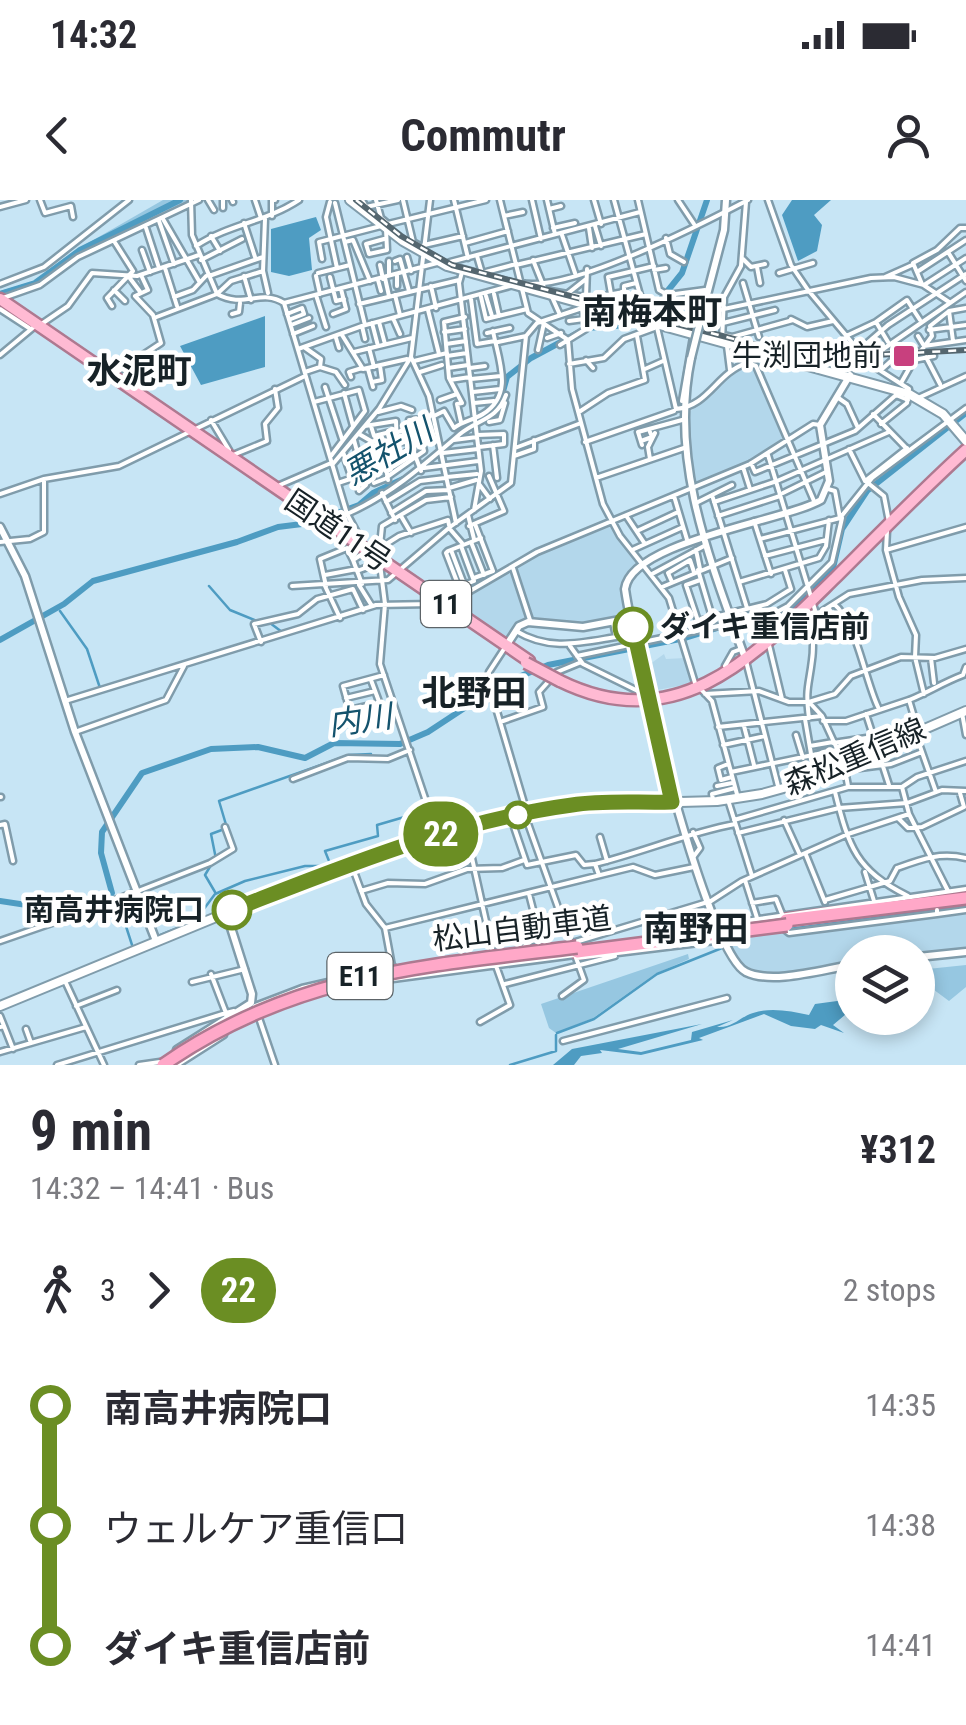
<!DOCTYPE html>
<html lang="en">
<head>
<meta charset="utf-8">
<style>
	body { margin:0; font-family:"Roboto Condensed","Noto Sans JP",sans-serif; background:#f7f7f7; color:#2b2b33; height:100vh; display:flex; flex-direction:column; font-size:38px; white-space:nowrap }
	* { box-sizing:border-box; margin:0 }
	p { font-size:32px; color:#7c7c81 }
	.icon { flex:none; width:55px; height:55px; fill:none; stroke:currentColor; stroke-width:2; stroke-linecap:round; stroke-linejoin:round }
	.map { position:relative; height:865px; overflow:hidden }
	.panel { display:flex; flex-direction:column; background:#fff; flex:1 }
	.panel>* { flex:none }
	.badge { padding:0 20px; border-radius:32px; font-size:35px; line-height:65px }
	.fabs { position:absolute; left:835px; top:735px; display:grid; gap:20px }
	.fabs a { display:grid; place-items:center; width:100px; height:100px; border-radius:50%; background:#fff; box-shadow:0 5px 15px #0003; font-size:50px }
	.map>.badge { position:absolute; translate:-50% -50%; box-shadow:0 0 0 5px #fff }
	.legs { display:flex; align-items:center; gap:15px; height:110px; padding:0 30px; font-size:32px }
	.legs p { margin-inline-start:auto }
	.headline { display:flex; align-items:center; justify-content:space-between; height:170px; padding:0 30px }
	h1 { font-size:55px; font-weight:700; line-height:75px }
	ul { padding:0 30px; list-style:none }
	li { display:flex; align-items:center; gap:35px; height:120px; font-size:38px }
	li i { display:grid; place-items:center; width:15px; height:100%; margin:0 12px; background:currentColor }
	li i::after { content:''; width:25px; height:25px; margin:-12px; border:8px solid; border-radius:50%; background:#fff }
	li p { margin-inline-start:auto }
	li:first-child i { background:linear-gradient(#0000 50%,currentColor 0) }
	li:last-child i { background:linear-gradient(currentColor 50%,#0000 0) }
	.status { display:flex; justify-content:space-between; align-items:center; height:70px; padding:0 50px; background:#fff; direction:ltr }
	.status svg { height:28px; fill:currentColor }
	header { display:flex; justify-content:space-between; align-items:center; height:130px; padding:0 30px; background:#fff; font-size:45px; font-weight:700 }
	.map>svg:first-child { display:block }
	.built { fill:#b3d7eb }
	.green { fill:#96c7e1 }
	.water { fill:#4e9cc2 }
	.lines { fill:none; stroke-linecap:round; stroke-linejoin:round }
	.stream { stroke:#4e9cc2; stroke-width:2.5 }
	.river { stroke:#4e9cc2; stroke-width:6 }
	.minor-casing { stroke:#809cab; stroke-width:9 }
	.tertiary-casing { stroke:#809cab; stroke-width:11 }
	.secondary-casing { stroke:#809cab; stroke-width:12 }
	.trunk-casing { stroke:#ae7990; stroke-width:15 }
	.motorway-casing { stroke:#ae7990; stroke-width:16 }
	.minor { stroke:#fff; stroke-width:4 }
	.tertiary { stroke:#fff; stroke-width:6 }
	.secondary { stroke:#fff; stroke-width:8 }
	.trunk { stroke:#ffbad3; stroke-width:10 }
	.motorway { stroke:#ffa8c8; stroke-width:11 }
	.rail-casing { stroke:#54666f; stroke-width:6 }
	.rail { stroke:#fff; stroke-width:2.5; stroke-dasharray:8; stroke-linecap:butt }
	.tertiary-bridge-casing { stroke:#809cab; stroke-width:11; stroke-linecap:butt }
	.trunk-bridge-casing { stroke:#ae7990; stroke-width:15; stroke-linecap:butt }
	.motorway-bridge-casing { stroke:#ae7990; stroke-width:16; stroke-linecap:butt }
	.tertiary-bridge { stroke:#fff; stroke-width:6 }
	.trunk-bridge { stroke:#ffbad3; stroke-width:10 }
	.motorway-bridge { stroke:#ffa8c8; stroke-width:11 }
	.line-1-casing { stroke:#fff; stroke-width:22 }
	.line-1 { stroke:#6b8e23; stroke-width:15 }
	.poi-dot { fill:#c8407e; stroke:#fff; stroke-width:4 }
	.stop-1-dot { fill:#fff; stroke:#6b8e23; stroke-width:5 }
	.labels { text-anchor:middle; stroke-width:9; stroke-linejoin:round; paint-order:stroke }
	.shield { fill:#fff; stroke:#5d6468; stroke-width:2.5 }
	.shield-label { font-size:28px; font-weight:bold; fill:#172227 }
	.poi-label { font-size:30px; fill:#172227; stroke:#fff; text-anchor:end }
	.street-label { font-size:30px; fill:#172227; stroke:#fff }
	.stop-label { font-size:30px; font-weight:bold; fill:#172227; stroke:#fff; text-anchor:start }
	.water-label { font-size:32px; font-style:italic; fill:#14536d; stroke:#fff }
	.quarter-label { font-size:35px; font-weight:bold; fill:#172227; stroke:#fff }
</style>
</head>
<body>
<div class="status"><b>14:32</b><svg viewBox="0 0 49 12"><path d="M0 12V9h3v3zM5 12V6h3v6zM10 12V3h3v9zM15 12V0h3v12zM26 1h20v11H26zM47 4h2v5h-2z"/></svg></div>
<header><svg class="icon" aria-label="back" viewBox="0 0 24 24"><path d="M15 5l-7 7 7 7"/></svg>Commutr<svg class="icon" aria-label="person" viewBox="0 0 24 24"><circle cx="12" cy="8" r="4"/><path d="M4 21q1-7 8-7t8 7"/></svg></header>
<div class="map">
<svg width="966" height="865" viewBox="0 0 966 865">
	<rect width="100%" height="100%" fill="#c7e5f5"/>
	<path class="built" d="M747 164 753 167 783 240 753 261 694 287 685 215 711 196 726 175Z
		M611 326 641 363 623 384 628 416 577 425 524 420 504 439 449 401 534 356Z
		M664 454 666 459 685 458 694 483 652 491 646 467Z
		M966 712V749L918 755 852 752V764L783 773 747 770 732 755 728 738Z"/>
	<path class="green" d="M163 0H192L86 50 41 83 0 96V91L38 80 76 50Z
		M688 754 689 759 655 774 593 818 556 833 549 828 541 804Z
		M966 765V787L949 801 918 778V770Z"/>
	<path class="water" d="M792 0H831L814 15 822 25 817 51 798 61 782 15Z
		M316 17 321 30 309 38 312 70 289 76 271 72V29Z
		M265 116V167L201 185 180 146Z
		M852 799V809L833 825 844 833 821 825 815 829 791 826 764 814 699 838 703 840 641 855 600 850 602 853 581 856 574 865H553L572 849 702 824 618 849 641 852 691 840 692 832 733 820 717 827C733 828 738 818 753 813 770 807 791 811 809 815L815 804Z"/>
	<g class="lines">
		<path class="stream" d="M209 386 230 410 257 421
			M60 411 87 449 100 488
			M270 423 282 432
			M216 659 211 634 227 628 219 601 349 555 371 554
			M211 665 205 675 215 692
			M35 705 60 717
			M64 721C82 728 101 718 115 708L122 714 133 748
			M789 729 966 706
			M158 736 195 721 215 694 245 681 305 666H331L325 651 378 636 377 625 449 604
			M557 833 594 819 657 774 722 748
			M510 865 556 851V835"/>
		<path class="river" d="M0 94 35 83 80 50 180 0
			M488 215 500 202 507 177 531 158 587 128 641 124 682 73 707 0
			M444 246 478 222
			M736 424 778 417 787 411 833 368 842 329 867 291 966 213
			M0 440 64 404 93 381 237 342 278 327 310 323 359 305 373 293 403 279
			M0 701 86 714
			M101 707 112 693 101 653 102 632 142 573 211 549 258 547 305 558 334 543 400 544 428 532 501 484 548 465 685 438 724 426"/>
		<defs>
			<path id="minor" d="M40 0 45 13 71 6 73 17
				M191 0 192 35 217 94C244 109 261 88 284 103L437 63
				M208 0 214 10
				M223 0V8
				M232 0 233 2
				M255 0 261 18
				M362 0 366 7 398 0
				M376 0 381 18 388 24 486 0
				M403 0 413 42 424 48
				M454 0 468 58
				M500 0 528 113 568 140 572 189 603 304 620 336 669 398 695 483 712 501 738 598
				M532 0 541 39
				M547 0 555 34
				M594 0 601 24
				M614 0 640 95 652 112 653 122
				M638 0 659 90 668 95 705 90
				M678 0 694 24
				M768 0 791 65 808 90 870 164 909 189 907 203 881 224
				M330 2 326 17 337 68
				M335 3 365 125
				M0 7 26 0
				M549 9 561 6
				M272 16V0H275
				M504 16 523 12
				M163 19 199 81
				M265 19 263 71 268 93
				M159 21 174 64
				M244 23 255 57
				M595 26 601 46
				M146 28 159 68
				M553 28 575 23
				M589 28 592 48
				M562 35 575 73
				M211 36 220 51
				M666 38 670 54 684 62
				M384 39 366 44 369 54 387 50 386 29
				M345 42 353 40 370 81
				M465 43 508 31
				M424 45 463 36
				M196 46C229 24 266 22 299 0
				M142 50 150 72
				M948 52 966 81
				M477 56 482 73 516 64
				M407 57 411 71
				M322 59 319 42 381 26
				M743 59 751 67 765 64
				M201 60 242 39
				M533 60 545 90 590 98 624 92V86L636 83
				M389 61V74
				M395 61 400 59 409 91
				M380 65 383 79
				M516 65 646 34
				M447 66 450 62 640 12
				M757 67 760 83
				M165 68 177 106
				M654 70 666 68
				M462 72 459 83 481 271 474 310
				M917 72 966 40
				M318 73 350 65
				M779 73 813 63
				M397 75V86
				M209 76 263 57
				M244 76 251 100
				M316 76 320 94
				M129 77 141 93
				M330 77 336 101 344 99
				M885 77 912 65
				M385 78 389 96
				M378 80 381 91
				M521 83C568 93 702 24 748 0
				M743 83 759 137
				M0 84 44 67 129 0
				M431 86 436 108
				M114 90 125 101
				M494 94 499 116
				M567 94 586 79
				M611 94 608 77 654 66
				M316 95 326 127
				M395 95 400 115
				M486 96 492 116
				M174 97 193 90 206 76
				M481 97 486 119 527 109
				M552 97 560 115
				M586 97 587 69
				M3 98 40 85 78 57 199 0
				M471 99 477 144 495 141
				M616 102 645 106
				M949 102 922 84 913 63 937 50 960 28H966
				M284 103 347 314 361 340
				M359 104 459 80
				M112 106 107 98 133 71 114 41
				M0 109 29 128
				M428 110 439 154
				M949 111 953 141
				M232 114 239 112 240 103
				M287 114 302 108 304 114 291 119
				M333 114 346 109 341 89
				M154 118 217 94 231 81 263 71
				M393 118 400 134
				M791 119 807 127 833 121
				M569 121 584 119
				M379 122 385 144
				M43 123 68 106 92 73 137 76 199 55
				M372 123 378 146
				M656 123 676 209C709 206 716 173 747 163L756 166 814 301
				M723 123 775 110
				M291 125 309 118
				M362 126 365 139
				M929 130 966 125
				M683 131 686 117 871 78 894 77 924 85 966 58
				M444 132 465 129
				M487 133 510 128
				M293 134 313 126
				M342 135 363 169 407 159
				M723 135 732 137 793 120
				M846 136 876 122
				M918 136 924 146 966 140
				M336 138 339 148
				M547 138 561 133
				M722 141 724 97 741 66 746 2
				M498 142 526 136
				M888 142 876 122 907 100 920 120
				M446 144 466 141
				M560 145 586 129 582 108
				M727 146 730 170
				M304 147 321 159 320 167
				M369 148 374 167
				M298 149 362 126 510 86
				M538 150 544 123
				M858 151 888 125 966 74
				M354 152 412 138
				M861 154 921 151 932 136 930 126 949 111 966 108
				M876 154 966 92
				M0 155 35 126
				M447 156 467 153
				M411 157 429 196 456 323
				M926 157 940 184
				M586 160 593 168
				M414 161 447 153
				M569 164 604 158 624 139 654 128
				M448 168 468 165
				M470 168 485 166
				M368 169 373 187
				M645 169 663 161
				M881 170 891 161
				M305 172 320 167 336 172 345 185
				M420 172 442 165
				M351 177 349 172 362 168
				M116 178 117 172 161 143 153 115 135 96 148 90 141 75
				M471 179 501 176
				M450 180 470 177
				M372 182 382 180 380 166
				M901 183 914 160 934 156
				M325 187 342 239
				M473 192 500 189
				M344 193 353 226
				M837 197 847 204 858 228
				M918 198 966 176
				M440 200 457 194
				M682 201 693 137
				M314 202 359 190 365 211 331 256
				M474 203 494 201
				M378 212 401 206 412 210
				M579 212 608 193 645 180 637 136
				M873 214 908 250
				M434 216 444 211 454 228C463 221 474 220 483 214 515 194 498 159 493 131
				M211 220 229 250
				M409 220 427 219
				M461 222 457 204 462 203 449 178 444 122 465 117
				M489 222 500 220 505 203
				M365 226 396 221 397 249 385 262 388 280
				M371 226 374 236 394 231
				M395 233 425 223 432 213
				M359 234 371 241 410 242 421 271
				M477 235 504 234V244L479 247
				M354 240 366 285 359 291
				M454 240 477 237
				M371 241 377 265
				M641 241 652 237 650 232
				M585 242 674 211
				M493 245 497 278
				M642 245 638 232 682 220
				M515 248 581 223
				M849 249 865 281 907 248
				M343 252 351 276
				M443 253 478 249
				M233 255 267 241 265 224 278 208 275 189
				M373 255 388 252 386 243
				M768 255 815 410C810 427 815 441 812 460 809 486 805 488 809 518
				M514 256 534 249V240
				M650 259 648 247 655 233
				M751 263 755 272 855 231 896 195 908 200
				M332 265 379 209 411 157 430 0
				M385 265 411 249
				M743 267 750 289
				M424 268 478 261
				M387 277 424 251 418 224
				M447 277 477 274
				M596 278 684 248
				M338 283 365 274
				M374 283 387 278
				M868 283 884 296 889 322
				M479 284 490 299
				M280 285 331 263
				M449 288 476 280
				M382 293 395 320
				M783 293 828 271
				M0 294 44 279 119 266 305 176
				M712 295 747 408
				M674 296 688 343
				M386 302 420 281 445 278
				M714 302 777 281 889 232
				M696 303 732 285
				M391 313 426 291 449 290
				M347 314C390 295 424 265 460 234 478 219 497 220 506 195
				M468 315 474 339
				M401 316 411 333
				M718 316 780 296
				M627 317 645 344
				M840 318 872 278 966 208
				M754 321 771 374
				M469 326 504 311 489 276
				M449 328 462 343
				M637 331 678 312
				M887 331 886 350 899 397 916 435 915 457 924 494
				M760 339 840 318 835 291 828 289
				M0 342 30 339 44 332V279
				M471 342 484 375
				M380 346 382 326 426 300 451 297
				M461 346 474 381 459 387 446 353 448 351 481 338
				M380 348 399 336 448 320 449 325
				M451 350 467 392
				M632 350 683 327
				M696 350 700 369
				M886 350 966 327
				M765 356 826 340
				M353 360 362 384
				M380 364 385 404 380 464 437 634
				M513 368 530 420
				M698 370 712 417
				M357 371 373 365
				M652 374 704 346
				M325 375 357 369
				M474 378 493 371 475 324
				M672 382 668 373 690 360 694 372
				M739 382 819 358 826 346 829 320
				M359 385 372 406
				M292 386 388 380 450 327 511 283 526 136 537 123 582 108 585 97
				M325 386 340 418
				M326 386 320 359 347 348 353 360 364 353
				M662 387 732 358
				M353 389 363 410
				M834 404C857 423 864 477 878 507
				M760 406 767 436
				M816 415 849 394 922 380 966 378
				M698 421 686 385 700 380
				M700 430 773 414 788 406 832 362 842 318
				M516 431C549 451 579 443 616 437L613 422
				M261 442 254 424 298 414 317 399 353 389
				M769 445 782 499
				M570 446 583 464 648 496
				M504 449 489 472 488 481 527 613
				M577 456 700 430 698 421 767 404 791 389 785 370
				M931 458 934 483
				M746 461 778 586
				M725 466 733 452 741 449
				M557 472 579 463
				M384 475 343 486 353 522 396 511
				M371 480 384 515
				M705 494 759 491 789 502H809L835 494 851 476 901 457 935 458 966 449
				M346 498 375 491
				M65 501 376 405 433 404 470 391 537 352 750 264 813 224 820 225
				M809 502 822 516
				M350 510 380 503
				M962 513 966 535
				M866 514 889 585
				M805 519 811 554
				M503 521 543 507 539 492 548 482
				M823 521H846L909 500
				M744 526 754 565
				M718 527 822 516 844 564 848 586
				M918 530 909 500C929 492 942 483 963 475L966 467
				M75 532 166 500 184 466
				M796 535 803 558
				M916 535 936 592
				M833 543 873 537
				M723 545 765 536
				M810 546 833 542
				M838 553 859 554
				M820 554 825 573
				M728 564 718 568 721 580 732 577
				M837 571 891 564 922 552
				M731 572 837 550
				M293 579 348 558 388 559 410 550
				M717 586 732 583
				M902 587 909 614 948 691
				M835 592C849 648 856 670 908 696
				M0 597H1
				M713 600 712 594 735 588
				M728 600 752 676
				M526 618 570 741
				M898 618 908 628 922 627 964 607 960 593
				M734 620 848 587H902L917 577 966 561
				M784 620 800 655
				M512 621 527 665 576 655 584 665 594 664
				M0 625 5 624 13 661
				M466 631 493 753
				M693 632 700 648 694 656
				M738 633 839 608 907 603 942 590 966 591
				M600 637 607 661
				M806 655 825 702
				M352 666 366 704 385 728 392 766
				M865 672 874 701
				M599 675 595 664C643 652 687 633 735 624
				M745 680 758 721
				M361 691 388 683 425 684 467 669 502 668 524 660
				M529 694 539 733
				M825 700 890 681 897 668C922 659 940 652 966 658
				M752 703 776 699 782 714
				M937 714 966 710
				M718 725 966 689
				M385 728 633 667 655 675 694 667
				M784 729 789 733 937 714V710
				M661 732V728L717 721
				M0 741 72 716 93 714 110 702 210 663 233 649 225 627
				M492 741 522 734 526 742
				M572 743 711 701 742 681 848 634 909 614
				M519 751 540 734 564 724
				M577 758 723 740
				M211 774 226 813 234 811
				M65 781 104 865
				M378 781 575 755
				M192 782 245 769
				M505 784 615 756
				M562 796 584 780 575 755
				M76 806 117 790
				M255 806 302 788 394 767
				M258 815 275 865
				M0 816 4 826 0 827
				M480 822 510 805 495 763
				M4 826 13 849
				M26 829 31 843
				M563 841 727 798
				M0 852 86 827
				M57 865 226 813 227 819
				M139 865 160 862
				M177 865 224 835"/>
			<path id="tertiary" d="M703 110 724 30 726 0
				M691 158C669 262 711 363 746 461
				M850 175 820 225 829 281 821 300C785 321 631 341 625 389 633 446 706 752 746 772 773 785 824 769 852 765
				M0 327 25 376 75 532 156 741
				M506 446 519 426 528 422 583 427 631 418
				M918 757 966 752
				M177 850 251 803 252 794 226 712"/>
			<path id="secondary" d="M350 0 403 41 447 66 909 194 943 214 966 241
				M0 806 328 671 437 635 571 605 717 601 762 594 798 584 966 511"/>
			<path id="trunk" d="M0 99 529 461
				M560 481C678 539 756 455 835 378 878 335 921 291 966 250"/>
			<path id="motorway" d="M786 720 966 698
				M577 752 717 734"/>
		</defs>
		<use href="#minor" class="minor-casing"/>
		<use href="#tertiary" class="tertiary-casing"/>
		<use href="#secondary" class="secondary-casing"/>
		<use href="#trunk" class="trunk-casing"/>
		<use href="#motorway" class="motorway-casing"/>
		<use href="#minor" class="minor"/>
		<use href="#tertiary" class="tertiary"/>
		<use href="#secondary" class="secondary"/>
		<use href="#trunk" class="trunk"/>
		<use href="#motorway" class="motorway"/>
		<defs>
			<path id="rail" d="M356 0 401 36 452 65 768 148 835 157 966 150"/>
		</defs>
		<use href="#rail" class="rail-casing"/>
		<use href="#rail" class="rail"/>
		<defs>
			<path id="tertiary-bridge" d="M691 158 703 110"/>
			<path id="trunk-bridge" d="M526 463 560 481"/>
			<path id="motorway-bridge" d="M717 734 787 725
				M163 865C293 774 424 766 577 747"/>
		</defs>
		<use href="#tertiary-bridge" class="tertiary-bridge-casing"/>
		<use href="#trunk-bridge" class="trunk-bridge-casing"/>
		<use href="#motorway-bridge" class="motorway-bridge-casing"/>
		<use href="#tertiary-bridge" class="tertiary-bridge"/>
		<use href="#trunk-bridge" class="trunk-bridge"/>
		<use href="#motorway-bridge" class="motorway-bridge"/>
	</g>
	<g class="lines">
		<defs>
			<path id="line-1" d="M232 710C343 667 453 621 572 605 604 600 639 603 672 602L633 427"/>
		</defs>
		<use href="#line-1" class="line-1-casing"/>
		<use href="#line-1" class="line-1"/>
	</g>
	<rect class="poi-dot" x="892" y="144" width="24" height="24" rx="5"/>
	<g class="stop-1-dot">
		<circle cx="633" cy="427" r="18"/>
		<circle cx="518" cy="615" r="12"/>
		<circle cx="232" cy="710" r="18"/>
	</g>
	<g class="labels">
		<g class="shield">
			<rect x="421" y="381" width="50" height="46" rx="8"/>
			<rect x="327.5" y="753" width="65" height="46" rx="8"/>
		</g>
		<g class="shield-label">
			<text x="446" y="414">11</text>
			<text x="360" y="786">E11</text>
		</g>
		<g class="poi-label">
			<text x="882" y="166">牛渕団地前</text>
		</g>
		<g class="street-label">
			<text transform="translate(338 331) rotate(34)" y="10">国道11号</text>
			<text transform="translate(855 557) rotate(-23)" y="10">森松重信線</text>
			<text transform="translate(522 729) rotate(-7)" y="10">松山自動車道</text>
		</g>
		<g class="stop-label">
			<text x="660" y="437">ダイキ重信店前</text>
			<text x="204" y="720" text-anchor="end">南高井病院口</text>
		</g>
		<g class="water-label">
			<text transform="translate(388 252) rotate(-31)" y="11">悪社川</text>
			<text transform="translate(360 520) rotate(-8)" y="11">内川</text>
		</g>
		<g class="quarter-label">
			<text x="652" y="124">南梅本町</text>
			<text x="139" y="183">水泥町</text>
			<text x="474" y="505">北野田</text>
			<text x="696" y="741">南野田</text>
		</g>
	</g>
</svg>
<div class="fabs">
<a><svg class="icon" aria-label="layers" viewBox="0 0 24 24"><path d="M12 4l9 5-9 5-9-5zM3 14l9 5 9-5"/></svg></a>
</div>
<b class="badge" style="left:441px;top:634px;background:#6b8e23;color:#fff">22</b>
</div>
<section class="panel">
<div class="headline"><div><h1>9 min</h1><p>14:32 – 14:41 · Bus</p></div><b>¥312</b></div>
<div class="legs"><svg class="icon" aria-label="walk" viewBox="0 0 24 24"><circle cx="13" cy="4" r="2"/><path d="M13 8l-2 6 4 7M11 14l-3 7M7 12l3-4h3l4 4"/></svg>3<svg class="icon" aria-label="forward" viewBox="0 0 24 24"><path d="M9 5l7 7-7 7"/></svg><b class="badge" style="background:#6b8e23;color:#fff">22</b><p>2 stops</p></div>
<ul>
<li><i style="color:#6b8e23"></i><b>南高井病院口</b><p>14:35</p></li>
<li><i style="color:#6b8e23"></i><span>ウェルケア重信口</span><p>14:38</p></li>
<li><i style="color:#6b8e23"></i><b>ダイキ重信店前</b><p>14:41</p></li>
</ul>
</section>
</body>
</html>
